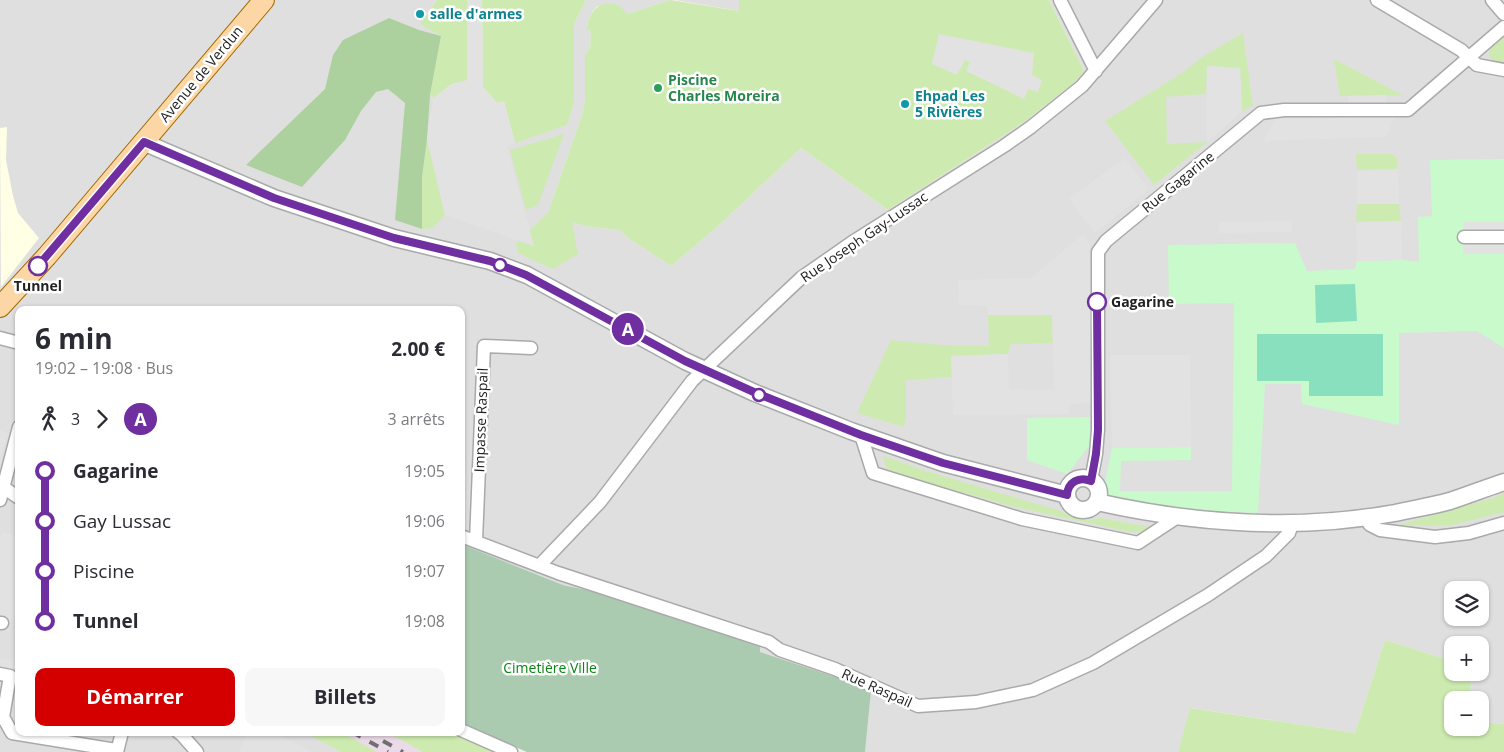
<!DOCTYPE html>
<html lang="fr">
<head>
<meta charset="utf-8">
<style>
	body { margin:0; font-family:"Open Sans",sans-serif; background:#f7f7f7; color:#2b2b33; height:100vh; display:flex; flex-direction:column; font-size:19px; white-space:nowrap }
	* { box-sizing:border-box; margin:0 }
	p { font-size:16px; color:#7c7c81 }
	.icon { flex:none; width:28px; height:28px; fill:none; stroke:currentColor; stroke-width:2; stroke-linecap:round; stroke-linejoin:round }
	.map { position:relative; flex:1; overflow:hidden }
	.side { position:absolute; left:15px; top:306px; width:450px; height:430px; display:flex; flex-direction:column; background:#fff; border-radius:10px; box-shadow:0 1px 4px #0004 }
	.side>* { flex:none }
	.badge { padding:0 10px; border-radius:16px; font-size:18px; line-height:32px }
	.tools { position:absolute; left:1444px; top:581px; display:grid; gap:10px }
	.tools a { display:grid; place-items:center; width:45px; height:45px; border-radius:10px; background:#fff; box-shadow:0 1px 4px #0004; font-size:25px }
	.map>.badge { position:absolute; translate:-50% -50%; box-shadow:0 0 0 2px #fff }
	.legs { display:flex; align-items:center; gap:8px; height:55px; padding:0 20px; font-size:16px }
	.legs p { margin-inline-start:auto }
	.head { display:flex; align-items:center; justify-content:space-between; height:85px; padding:0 20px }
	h1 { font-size:28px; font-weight:700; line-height:38px }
	.action { display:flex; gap:10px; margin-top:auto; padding:10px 20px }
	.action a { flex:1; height:58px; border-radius:10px; background:#d40000; color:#fff; font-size:20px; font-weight:700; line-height:58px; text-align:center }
	.action a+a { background:#f7f7f7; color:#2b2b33 }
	ul { padding:0 20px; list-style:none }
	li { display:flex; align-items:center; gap:18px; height:50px; font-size:19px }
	li i { display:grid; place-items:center; width:8px; height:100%; margin:0 6px; background:currentColor }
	li i::after { content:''; width:12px; height:12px; margin:-6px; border:4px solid; border-radius:50%; background:#fff }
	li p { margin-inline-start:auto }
	li:first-child i { background:linear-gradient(#0000 50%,currentColor 0) }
	li:last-child i { background:linear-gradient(currentColor 50%,#0000 0) }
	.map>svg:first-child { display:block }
	.residential { fill:#e0dfdf; fill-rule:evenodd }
	.industrial { fill:#ebdbe8 }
	.education { fill:#ffffe5 }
	.grass { fill:#cdebb0 }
	.forest { fill:#add19e }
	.cemetery { fill:#aacbaf }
	.park { fill:#c8facc }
	.pitch { fill:#88e0be }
	.parking { fill:#e2e2e2 }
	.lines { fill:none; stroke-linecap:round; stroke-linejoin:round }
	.minor-casing { stroke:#a9a9a9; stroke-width:15 }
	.tertiary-casing { stroke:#a9a9a9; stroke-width:19 }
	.primary-casing { stroke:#a06b00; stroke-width:22 }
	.minor { stroke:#fff; stroke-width:12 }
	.tertiary { stroke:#fff; stroke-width:16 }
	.primary { stroke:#fcd6a4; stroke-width:20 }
	.rail { stroke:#707070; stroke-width:4; stroke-dasharray:10 10; stroke-linecap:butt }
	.line-1-casing { stroke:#fff; stroke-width:11 }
	.line-1 { stroke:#6f2fa0; stroke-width:8 }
	.culture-dot { fill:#0f9aa8; stroke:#fff; stroke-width:2 }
	.leisure-dot { fill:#2e9e5b; stroke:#fff; stroke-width:2 }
	.stop-1-dot { fill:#fff; stroke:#6f2fa0; stroke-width:2.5 }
	.labels { text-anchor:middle; stroke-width:5; stroke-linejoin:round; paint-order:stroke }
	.culture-label { font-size:14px; font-weight:bold; fill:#0d838f; stroke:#fff; text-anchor:start }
	.street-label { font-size:14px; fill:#222; stroke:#fff }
	.leisure-label { font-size:14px; font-weight:bold; fill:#27864d; stroke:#fff; text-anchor:start }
	.stop-label { font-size:14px; font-weight:bold; fill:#222; stroke:#fff }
	.park-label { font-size:14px; fill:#0c8416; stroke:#fff }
</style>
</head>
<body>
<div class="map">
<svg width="1504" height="752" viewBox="0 0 1504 752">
	<rect width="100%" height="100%" fill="#f2efe9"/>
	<path class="residential" d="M0 0H437L422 20 441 36 430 95 434 98 427 139 533 245 506 145 567 125 574 103V24L586 0H670L627 14 617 4 597 6 592 12 588 21 587 28 591 32 585 101 582 115 548 213 584 226 620 230 628 238 671 266 717 227 801 148 888 210 1024 122 1075 82 1084 71 1049 0H1504V724L1480 722V700H1470L1471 673 1480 672V645H1452V661L1385 640 1355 733 1191 708 1178 752H865L871 691 848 681 759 652 760 644 615 596 563 585 461 544V310H19V732L329 733 363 752H0ZM1452 590H1480V618H1452Z
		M676 0H739V11L728 9Z"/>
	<path class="industrial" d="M329 733H399L438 752H363Z"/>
	<path class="education" d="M7 127 6 160 13 196 18 213 39 238 1 287 0 128Z"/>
	<path class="grass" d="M437 0H467V81L452 84 434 98 430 95 441 36 420 24Z
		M482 0H586L574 24V103L567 125 515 143 504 102 497 103 483 87Z
		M670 0 739 11V0H1049L1084 71 1075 82 1024 122 888 210 801 148 717 227 671 266 628 238 620 230 584 226 572 222 578 254 553 269 518 253 516 243 548 213 582 115 585 101V55L590 48 591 32 587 29C588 14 598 0 615 4 620 5 624 10 627 14Z
		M1243 33 1253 106 1242 111 1240 68 1207 66 1206 94 1166 97 1167 144 1207 142 1154 185 1105 121 1182 73 1204 56Z
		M1504 37V63L1492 60 1489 56 1490 49Z
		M1334 59 1404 96 1386 95 1340 96Z
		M564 134 538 205 526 210 510 150Z
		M427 139 445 215 433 228 422 229V177Z
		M1356 154H1392L1397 158 1398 169 1357 170Z
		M1357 204H1399L1401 221 1356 222Z
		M988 315H1052L1053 343 1011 344 1008 354 952 356V377L906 380V416L904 427 857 413 891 340 942 345 989 346Z
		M883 456 926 471 1061 511 1070 516 1087 520 1101 518 1150 527 1143 531 1130 532 1011 506 929 483 887 469Z
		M1504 493V512L1452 525 1428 526 1399 525 1493 498Z
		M1385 640 1452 661V672L1471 673 1470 700H1452V728H1480V722L1504 724V752H1178L1190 708 1355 733Z
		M306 733H343L377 752H341Z
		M388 733H451L494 752H423Z"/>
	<path class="forest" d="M389 18 419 30 441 36 430 95 427 139 422 177V229L395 220 405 103 388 89 376 92 361 111 345 140 302 187 246 165 325 89 333 55 343 40Z"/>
	<path class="cemetery" d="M461 544 563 585 615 596 760 643V652L848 681 871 691 865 752H527L461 723Z"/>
	<path class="park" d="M1500 159H1504V348L1477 331 1399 333V425L1302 404 1301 384H1265L1258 513 1173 509 1107 496 1105 483 1112 448 1191 447V460L1121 461 1120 491H1232L1234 303 1169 304 1168 245 1295 243 1307 271 1355 269 1357 261 1402 260 1419 262 1418 217 1432 216 1430 160Z
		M1090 417V445L1067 474 1027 460V418Z"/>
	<path class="pitch" d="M1355 284 1357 321 1316 323 1315 285Z
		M1257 334H1383V396H1309V381H1257Z"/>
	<path class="parking" d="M467 0H482L483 87 497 103 504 101 515 143 507 146 534 246 445 215 427 139 434 98 452 84 467 80Z
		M939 34 1034 53 1032 75 1042 80 1038 92 1028 89 1024 99 966 71 970 62 965 60 957 75 932 64Z
		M1207 66 1240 68 1242 111 1207 142Z
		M1386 95V105L1348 106V96Z
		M1395 117 1386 137 1263 141 1276 119Z
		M1124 158 1149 189 1095 233 1069 199Z
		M1398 169 1399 204H1357V170Z
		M1292 221V232L1219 233V222Z
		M1401 221 1402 260 1357 261 1356 222Z
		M1463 222H1504V254H1463Z
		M1083 234 1090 245 1094 403 1069 404V414L953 415 951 356 1008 354 1009 389 1054 390 1052 315H988L987 306 959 305 958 280 1031 278Z
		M1110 355H1190L1191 447 1112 448Z
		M0 430 9 433 0 458Z
		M2 532 19 537V621L0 616V541Z
		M0 658 19 662 18 722 0 719Z
		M246 733H276L312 752H240Z"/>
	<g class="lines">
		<defs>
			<path id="minor" d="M1060 0 1096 71
				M1377 0 1461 50 1477 65 1504 70
				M1492 0 1504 14
				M1464 237H1504
				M0 338 19 343
				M861 435 873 473 1022 519 1138 543 1176 518
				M1091 481 1096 454 1098 430V252L1106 241 1261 113 1284 110H1408L1504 27
				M0 485 19 498
				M0 500 19 427
				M1365 518 1370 525 1380 530 1435 537 1469 533 1504 523
				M461 536 558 573 769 642 780 650 835 669 918 706 976 702 1033 690 1093 663 1208 595 1266 556 1289 533 1292 524
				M476 541 484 346 531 348
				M539 566 600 502 692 381 801 278 854 241 1004 146 1031 127 1082 86 1156 0
				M0 623H2
				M0 674 10 676 3 717 12 733 116 750
				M461 730 511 752
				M178 732 182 735 197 752
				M117 752 122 732"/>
			<path id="tertiary" d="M143 142 274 198 394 238 490 261 527 275 685 361 755 393 851 431 943 463 1067 495
				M1067 494a16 16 0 1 1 32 0a16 16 0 1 1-32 0Z
				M1097 502C1195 524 1296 531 1395 513 1413 509 1432 506 1450 501 1468 495 1486 488 1504 482"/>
			<path id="primary" d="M0 307 47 256 264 0"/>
		</defs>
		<use href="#minor" class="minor-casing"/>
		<use href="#tertiary" class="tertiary-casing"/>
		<use href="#primary" class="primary-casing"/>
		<use href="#minor" class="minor"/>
		<use href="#tertiary" class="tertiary"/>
		<use href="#primary" class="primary"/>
		<path class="rail" d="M352 732 388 752
			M383 741 403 752"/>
	</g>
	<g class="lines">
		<defs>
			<path id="line-1" d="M38 266 144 142 274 198 394 238 490 261 526 275 685 361 756 393 861 435 943 463 1067 495C1068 482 1079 476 1091 481L1096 454 1098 430 1097 302"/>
		</defs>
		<use href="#line-1" class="line-1-casing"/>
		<use href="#line-1" class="line-1"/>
	</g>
	<g class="culture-dot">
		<circle cx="420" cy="14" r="5"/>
		<circle cx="905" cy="104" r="5"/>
	</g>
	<circle class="leisure-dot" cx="658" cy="88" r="5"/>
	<g class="stop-1-dot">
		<circle cx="500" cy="265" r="6"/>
		<circle cx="38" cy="266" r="9"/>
		<circle cx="1097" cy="302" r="9"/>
		<circle cx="759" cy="395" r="6"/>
	</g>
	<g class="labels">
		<g class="culture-label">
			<text x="430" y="19">salle d'armes</text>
			<text x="915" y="101">Ehpad Les<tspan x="915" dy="16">5 Rivières</tspan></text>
		</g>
		<g class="street-label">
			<text transform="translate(201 74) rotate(-50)" y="5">Avenue de Verdun</text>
			<text transform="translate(1178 182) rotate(-39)" y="5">Rue Gagarine</text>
			<text transform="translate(864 237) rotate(-34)" y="5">Rue Joseph Gay-Lussac</text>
			<text transform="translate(481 420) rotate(-88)" y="5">Impasse Raspail</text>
			<text transform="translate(877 688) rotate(24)" y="5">Rue Raspail</text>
		</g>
		<g class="leisure-label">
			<text x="668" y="85">Piscine<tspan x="668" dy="16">Charles Moreira</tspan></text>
		</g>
		<g class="stop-label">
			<text x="38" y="291">Tunnel</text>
			<text x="1111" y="307" text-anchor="start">Gagarine</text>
		</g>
		<g class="park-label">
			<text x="550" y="673">Cimetière Ville</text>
		</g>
	</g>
</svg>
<div class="tools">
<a><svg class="icon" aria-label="layers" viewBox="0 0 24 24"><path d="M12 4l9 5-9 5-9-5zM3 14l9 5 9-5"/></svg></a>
<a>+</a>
<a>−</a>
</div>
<b class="badge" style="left:628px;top:329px;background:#6f2fa0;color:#fff">A</b>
<section class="side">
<div class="head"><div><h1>6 min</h1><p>19:02 – 19:08 · Bus</p></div><b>2.00 €</b></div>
<div class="legs"><svg class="icon" aria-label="walk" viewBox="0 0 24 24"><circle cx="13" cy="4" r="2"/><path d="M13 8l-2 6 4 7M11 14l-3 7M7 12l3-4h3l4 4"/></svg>3<svg class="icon" aria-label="forward" viewBox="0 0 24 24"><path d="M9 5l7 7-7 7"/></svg><b class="badge" style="background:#6f2fa0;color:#fff">A</b><p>3 arrêts</p></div>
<ul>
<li><i style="color:#6f2fa0"></i><b>Gagarine</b><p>19:05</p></li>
<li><i style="color:#6f2fa0"></i><span>Gay Lussac</span><p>19:06</p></li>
<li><i style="color:#6f2fa0"></i><span>Piscine</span><p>19:07</p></li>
<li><i style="color:#6f2fa0"></i><b>Tunnel</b><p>19:08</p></li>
</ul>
<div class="action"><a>Démarrer</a><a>Billets</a></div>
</section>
</div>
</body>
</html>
